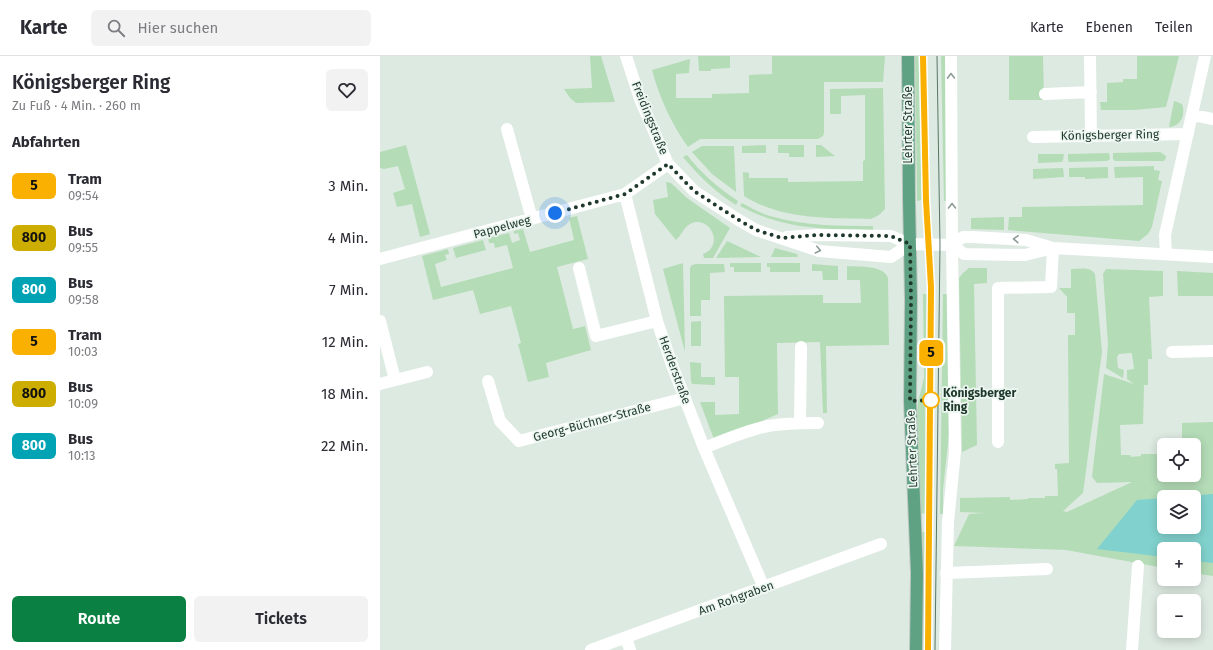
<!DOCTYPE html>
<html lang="de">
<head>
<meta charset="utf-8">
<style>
	body { margin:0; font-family:"Fira Sans",sans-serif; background:#f2f2f3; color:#2b2b33; height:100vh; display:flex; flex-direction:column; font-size:15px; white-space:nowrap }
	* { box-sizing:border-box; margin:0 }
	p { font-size:13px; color:#7c7c81 }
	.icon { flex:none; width:22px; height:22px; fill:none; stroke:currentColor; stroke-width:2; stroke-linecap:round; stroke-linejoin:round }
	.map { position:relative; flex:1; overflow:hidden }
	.side { display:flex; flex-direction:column; background:#fff; width:380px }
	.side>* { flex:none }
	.badge { padding:0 8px; border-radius:6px; font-size:14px; line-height:26px }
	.fabs { position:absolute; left:777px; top:382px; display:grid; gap:8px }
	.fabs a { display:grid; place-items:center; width:44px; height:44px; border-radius:6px; background:#fff; box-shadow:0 2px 10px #0003; font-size:20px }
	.you { position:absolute; width:20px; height:20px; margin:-10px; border:3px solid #fff; border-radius:50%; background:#1a73e8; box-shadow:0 0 0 6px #1a73e833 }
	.map>.badge { position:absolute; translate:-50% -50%; box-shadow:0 0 0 2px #fff }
	h2 { padding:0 12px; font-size:15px; line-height:36px }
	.round { display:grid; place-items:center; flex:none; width:42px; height:42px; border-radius:6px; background:#f2f2f3 }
	.overview { display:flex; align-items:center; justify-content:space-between; height:68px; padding:0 12px }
	h1 { font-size:19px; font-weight:600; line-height:30px }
	.cta { display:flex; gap:8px; margin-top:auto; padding:8px 12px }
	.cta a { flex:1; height:46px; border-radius:6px; background:#0b8043; color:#fff; font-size:16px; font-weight:600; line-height:46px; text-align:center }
	.cta a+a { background:#f2f2f3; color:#2b2b33 }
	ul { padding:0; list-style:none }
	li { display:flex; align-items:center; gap:12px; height:52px; padding:0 12px }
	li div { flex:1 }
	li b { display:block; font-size:15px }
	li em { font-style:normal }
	li .badge { min-width:44px; font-weight:700; text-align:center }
	header { display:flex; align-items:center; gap:24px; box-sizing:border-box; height:56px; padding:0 20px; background:#fff; border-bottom:1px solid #e1e1e2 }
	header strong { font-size:19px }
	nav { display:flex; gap:22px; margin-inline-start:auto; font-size:14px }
	.search { width:280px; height:36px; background:#f2f2f3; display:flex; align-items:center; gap:10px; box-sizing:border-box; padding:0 14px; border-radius:6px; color:#7c7c81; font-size:15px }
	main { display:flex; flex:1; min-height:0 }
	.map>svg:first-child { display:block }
	.green { fill:#b4dcb7; fill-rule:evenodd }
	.water { fill:#81d2ce }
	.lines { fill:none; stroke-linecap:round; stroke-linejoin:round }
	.major-casing { stroke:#c0c8c4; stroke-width:14 }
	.minor { stroke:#fff; stroke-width:12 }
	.major { stroke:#5fa183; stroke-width:12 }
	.tram { stroke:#587668; stroke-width:1 }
	.oneway { stroke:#8e9c96 }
	.line-casing { stroke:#fff; stroke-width:9 }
	.line { stroke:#f9b000; stroke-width:6 }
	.walk { stroke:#1e392c; stroke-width:4; stroke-dasharray:0 7.2 }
	.stop-dot { fill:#fff; stroke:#f9b000; stroke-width:2 }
	.labels { text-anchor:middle; stroke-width:3.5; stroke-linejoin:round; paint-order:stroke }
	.street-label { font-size:12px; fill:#1e392c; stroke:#edf6f0 }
	.stop-label { font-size:12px; font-weight:bold; fill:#1e392c; stroke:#edf6f0; text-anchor:start }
</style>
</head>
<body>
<header>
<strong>Karte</strong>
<div class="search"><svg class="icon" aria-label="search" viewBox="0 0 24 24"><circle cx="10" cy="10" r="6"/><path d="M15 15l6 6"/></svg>Hier suchen</div>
<nav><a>Karte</a><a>Ebenen</a><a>Teilen</a></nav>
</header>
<main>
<section class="side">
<div class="overview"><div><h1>Königsberger Ring</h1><p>Zu Fuß · 4 Min. · 260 m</p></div><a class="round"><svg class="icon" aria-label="heart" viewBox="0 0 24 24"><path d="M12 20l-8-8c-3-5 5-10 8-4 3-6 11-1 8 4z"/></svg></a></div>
<h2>Abfahrten</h2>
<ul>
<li><span class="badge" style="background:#f9b000;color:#111">5</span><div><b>Tram</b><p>09:54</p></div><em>3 Min.</em></li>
<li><span class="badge" style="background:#cdad00;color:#111">800</span><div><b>Bus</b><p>09:55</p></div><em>4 Min.</em></li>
<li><span class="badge" style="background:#00a3b4;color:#fff">800</span><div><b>Bus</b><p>09:58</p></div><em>7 Min.</em></li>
<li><span class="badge" style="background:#f9b000;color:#111">5</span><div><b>Tram</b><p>10:03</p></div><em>12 Min.</em></li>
<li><span class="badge" style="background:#cdad00;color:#111">800</span><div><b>Bus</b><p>10:09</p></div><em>18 Min.</em></li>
<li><span class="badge" style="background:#00a3b4;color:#fff">800</span><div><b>Bus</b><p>10:13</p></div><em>22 Min.</em></li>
</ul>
<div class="cta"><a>Route</a><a>Tickets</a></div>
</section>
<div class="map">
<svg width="833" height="594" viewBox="0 0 833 594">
	<rect width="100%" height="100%" fill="#ddeae1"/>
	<path class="green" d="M210 0H221L235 46 196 47 190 42 184 33 212 32Z
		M318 0H350V12L331 13V15H319Z
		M392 0H505L503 26H444V77L443 80 438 83H320L308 91C291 67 280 43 272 14L310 3 309 17 296 18V42H332V38L369 37V19L392 18Z
		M535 0H539L542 144 537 145Z
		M561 0H566L567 145H564Z
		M629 0H663L664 44H629Z
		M757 0H799L786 51 754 54H721L720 46H727V27L743 26V23H757Z
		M503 32 505 153 499 159 491 163C448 162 402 164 364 140L363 116 369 117V122H408V126L483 125V105L485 104V39L461 40V58H450V33Z
		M794 45 802 48C806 59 801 70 789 71Z
		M26 89 50 178 40 181 32 148 17 151 13 137 25 133 18 110 4 113 0 112V96Z
		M386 89V97H362V90Z
		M398 89H424V101H409V97H398Z
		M436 89H441L455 100 436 101Z
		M322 90H354L356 136 332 118 312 96Z
		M780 96 786 100V102L784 105H735L733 103V97Z
		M729 97 730 103 727 105 689 106 688 104V98Z
		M658 98H684L683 104 682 106 658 107Z
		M307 99C321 117 338 132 358 145L356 149C335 136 319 120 303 101Z
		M774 110V114L780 115 778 124 782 125 772 171 768 178 759 185 628 174 629 161H642V151L763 149V121L735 122 734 111Z
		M728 111V122L705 123V121H689V112Z
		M683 112 684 121 653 123V113Z
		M286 126 291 127 307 142 350 172 333 202H324L323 198C345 190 330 158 310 168 303 172 302 179 296 184L275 158 273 144 288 141Z
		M362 147C371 152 380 157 390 160 423 170 459 170 493 170V174C444 173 405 174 360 150Z
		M197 160 208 203 177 211 193 273 205 270 211 294 166 307 169 321 148 326 138 288 141 287 131 250 100 258 93 234 53 244 42 200 68 193 69 198 65 199 67 204 55 208 61 231 133 212 127 189 115 192 114 187H109L108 182 129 177 132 187 140 184 138 177 134 178V175L143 173 150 196 194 184 189 162Z
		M624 161V174L591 173V162Z
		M103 184 106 194 76 202 73 192Z
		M347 185 381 201 336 202Z
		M395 192 417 198 418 201H391Z
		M303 207 305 296 283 213Z
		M350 207H381V216H354V211H350Z
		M387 207H420V216H390V211H387Z
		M316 208H344L345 216 330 217V244H321V260H310V212L312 209Z
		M432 208 458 210V224H443L442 215H432Z
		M467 210C479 211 504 209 508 222L509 289 446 290 447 357H443L440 286 397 287 398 358 335 386 320 346H335V359L359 358V321H345L344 240 443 239V247H481L480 224H467Z
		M589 212H607V227L594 228 597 389 582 396 579 222 583 217Z
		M691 213C700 213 710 210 715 218L722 296 703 437 683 455 687 456 752 426 717 427 712 421 724 318 754 328 747 323V314L754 313 752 298 751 297 739 298 737 301 738 312 744 314 743 322 726 312 728 288 723 218 726 213 783 215V240L769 241 772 303H768V329H764L763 368 740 369 741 399H750L751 401 761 400V398H784V419H814V389H795V384L802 383V367L833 366V520L814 517V493H784V512L686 494 574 490 589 458 605 457 580 456V442L630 441V444L648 443V442H665V440H678L677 413H675V408L689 407 688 279H695V257H687V241L679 232H691ZM784 441H814V471H784Z
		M797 215 833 217V240H798Z
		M543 238H547L546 458 540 457 537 366 538 346 544 322Z
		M563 238H568L569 378 563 433V458H560Z
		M321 265V290H311V266Z
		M310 306 321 307V321H335V329L312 328 311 325Z
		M542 476H545V594H542L543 492Z"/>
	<path class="water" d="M833 438V507L814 505V493H784V501L717 493 757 444 784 442V471H814V441H797Z"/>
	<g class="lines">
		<defs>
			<path id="major" d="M528 0 529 143 531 243 530 345 537 517 536 594"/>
		</defs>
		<use href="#major" class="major-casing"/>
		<path class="minor" d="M246 0 260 43 288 108 314 135 357 163 376 174 439 195 511 201 530 188
			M710 0 711 79
			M665 38 711 36
			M813 59 833 63
			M127 73 152 163
			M653 81 808 78
			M288 108 245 138 277 265 292 309 324 392 384 532
			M407 181 437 179 511 180 530 188 572 189 584 198 645 199 673 192
			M572 189 583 181H592L646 184 673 192 833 201
			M786 198 785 179 825 0
			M0 203 245 138
			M199 212 216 280 277 265
			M0 265 15 324
			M792 296 833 295
			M108 325 120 365 139 385 305 342
			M0 328 47 316
			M420 367 421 291
			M618 386V232L671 231 673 192
			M324 392C344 384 367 374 388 370 404 367 421 367 438 367
			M566 517 667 513
			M246 582 250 594
			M211 594 501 488
			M565 594 568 466 575 396 572 189 571 0
			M752 594 758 510"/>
		<use href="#major" class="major"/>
		<path class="tram" d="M543 0 546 144 551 231 548 594
			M555 594 560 189 557 0"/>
	</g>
	<defs><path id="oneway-chevron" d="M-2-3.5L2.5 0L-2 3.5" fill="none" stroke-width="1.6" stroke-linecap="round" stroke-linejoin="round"/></defs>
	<g class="oneway">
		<use href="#oneway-chevron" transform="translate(571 20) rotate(-91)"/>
		<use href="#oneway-chevron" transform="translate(572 150) rotate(-90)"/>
		<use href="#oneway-chevron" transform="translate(636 183) rotate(-177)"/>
		<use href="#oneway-chevron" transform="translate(438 194) rotate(13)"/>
	</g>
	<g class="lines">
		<defs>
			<path id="line" d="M543 0 546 144 551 231 548 594"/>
		</defs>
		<use href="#line" class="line-casing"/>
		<use href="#line" class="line"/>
		<path class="walk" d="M175 157 245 138 288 108 314 135 357 163 376 174 402 182 437 179 511 180 530 188 531 243 530 345 551 344"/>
	</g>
	<circle class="stop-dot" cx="551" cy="344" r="8"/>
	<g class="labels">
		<g class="street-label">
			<text transform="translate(270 62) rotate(68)" y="4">Freidingstraße</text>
			<text transform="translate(528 69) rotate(-90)" y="4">Lehrter Straße</text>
			<text transform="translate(730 79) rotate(-1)" y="4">Königsberger Ring</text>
			<text transform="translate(122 171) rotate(-15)" y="4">Pappelweg</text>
			<text transform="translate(295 314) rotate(70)" y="4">Herderstraße</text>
			<text transform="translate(212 366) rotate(-15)" y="4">Georg-Büchner-Straße</text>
			<text transform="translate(532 393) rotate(-92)" y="4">Lehrter Straße</text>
			<text transform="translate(356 542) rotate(-20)" y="4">Am Rohgraben</text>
		</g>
		<g class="stop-label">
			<text x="563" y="341">Königsberger<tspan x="563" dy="14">Ring</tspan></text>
		</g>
	</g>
</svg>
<div class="fabs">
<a><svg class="icon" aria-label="locate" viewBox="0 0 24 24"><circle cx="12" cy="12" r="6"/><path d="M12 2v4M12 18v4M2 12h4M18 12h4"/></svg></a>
<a><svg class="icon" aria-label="layers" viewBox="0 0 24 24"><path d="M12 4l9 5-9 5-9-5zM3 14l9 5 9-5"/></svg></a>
<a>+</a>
<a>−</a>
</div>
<div class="you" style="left:175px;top:157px"></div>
<b class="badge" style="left:551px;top:297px;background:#f9b000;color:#111">5</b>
</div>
</main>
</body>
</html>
